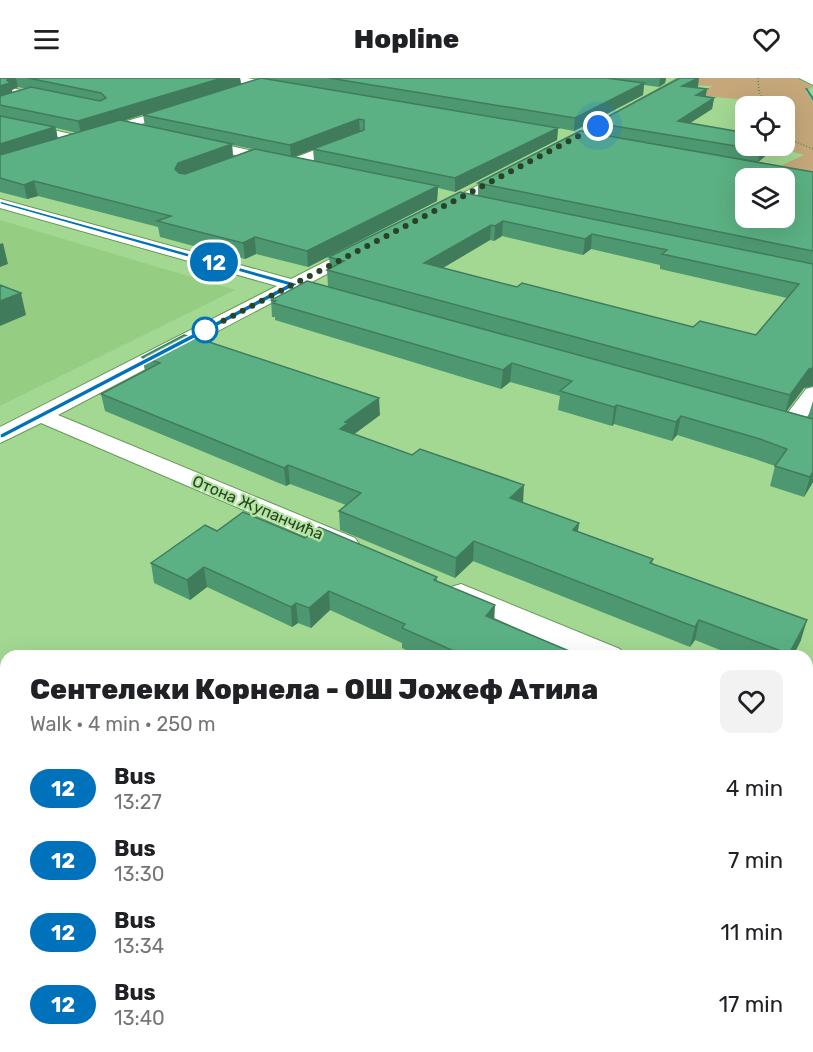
<!DOCTYPE html>
<html lang="en">
<head>
<meta charset="utf-8">
<style>
	body { margin:0; font-family:Rubik,sans-serif; background:#f2f2f2; color:#202124; height:100vh; display:flex; flex-direction:column; font-size:22px; white-space:nowrap }
	* { box-sizing:border-box; margin:0 }
	p { font-size:20px; color:#757577 }
	.icon { flex:none; width:33px; height:33px; fill:none; stroke:currentColor; stroke-width:2; stroke-linecap:round; stroke-linejoin:round }
	.map { position:relative; flex:1; overflow:hidden }
	.sheet { position:absolute; left:0px; top:572px; width:813px; height:404px; display:flex; flex-direction:column; background:#fff; border-radius:18px 18px 0 0; box-shadow:0 6px 24px #0002 }
	.sheet>* { flex:none }
	.badge { padding:0 12px; border-radius:20px; font-size:21px; line-height:39px }
	.fabs { position:absolute; left:735px; top:18px; display:grid; gap:12px }
	.fabs a { display:grid; place-items:center; width:60px; height:60px; border-radius:12px; background:#fff; box-shadow:0 6px 24px #0002; font-size:30px }
	.you { position:absolute; width:30px; height:30px; margin:-15px; border:4px solid #fff; border-radius:50%; background:#1a73e8; box-shadow:0 0 0 9px #1a73e833 }
	.map>.badge { position:absolute; translate:-50% -50%; box-shadow:0 0 0 3px #fff }
	.round { display:grid; place-items:center; flex:none; width:63px; height:63px; border-radius:12px; background:#f2f2f2 }
	.summary { display:flex; align-items:center; justify-content:space-between; height:102px; padding:0 30px }
	h1 { font-size:28px; font-weight:800; line-height:45px }
	ul { padding:0; list-style:none }
	li { display:flex; align-items:center; gap:18px; height:72px; padding:0 30px }
	li div { flex:1 }
	li b { display:block; font-size:22px }
	li em { font-style:normal }
	li .badge { min-width:66px; font-weight:700; text-align:center }
	header { display:flex; justify-content:space-between; align-items:center; height:78px; padding:0 30px; background:#fff; font-size:27px; font-weight:800 }
	.map>svg:first-child { display:block }
	.built { fill:#95ce83 }
	.green { fill:#c5a77a }
	.lines { fill:none; stroke-linecap:round; stroke-linejoin:round }
	.stream { fill:#1e878b; fill-rule:evenodd }
	.minor-casing { stroke:#679957; stroke-width:2 }
	.tertiary-casing { stroke:#679957; stroke-width:2 }
	.path { stroke:#638859; stroke-width:1.5; stroke-dasharray:1 2; stroke-linecap:butt }
	.minor { fill:#fff; fill-rule:evenodd }
	.tertiary { fill:#fff; fill-rule:evenodd }
	.wall { fill:#4e9871; fill-rule:evenodd }
	.shaded-wall { fill:#407c5c }
	.building { fill:#5bb183; stroke:#407c5c; stroke-width:1.5; fill-rule:evenodd }
	.line { fill:#0072bc; stroke:#fff; stroke-width:1.5 }
	.walk { stroke:#2c4226; stroke-width:6; stroke-dasharray:0 10.8 }
	.stop-dot { fill:#fff; stroke:#0072bc; stroke-width:3 }
	.labels { text-anchor:middle; stroke-width:4.5; stroke-linejoin:round; paint-order:stroke }
	.street-label { font-size:16px; fill:#2c4226; stroke:#b0e59f }
</style>
</head>
<body>
<header><svg class="icon" aria-label="menu" viewBox="0 0 24 24"><path d="M4 6h16M4 12h16M4 18h16"/></svg>Hopline<svg class="icon" aria-label="heart" viewBox="0 0 24 24"><path d="M12 20l-8-8c-3-5 5-10 8-4 3-6 11-1 8 4z"/></svg></header>
<div class="map">
<svg width="813" height="974" viewBox="0 0 813 974">
	<rect width="100%" height="100%" fill="#a3d893"/>
	<path class="built" d="M0 142 235 212 0 328Z"/>
	<path class="green" d="M698 0H796L813 9 806 13 813 24V96L776 90 804 77 774 68H784V28H746L745 41 739 34 745 25 737 21 693 17 713 8 686 7Z"/>
	<g class="lines">
		<path class="stream" d="M805 10H807L813 19V23Z"/>
		<defs>
			<path id="minor" d="M224 0H247L287 7 292 10 287 13 229 3Z
				M679 0H692L560 74 556 75 550 71Z
				M799 0H813V7Z
				M0 7 21 12 22 14 0 21V15L3 14 0 13Z
				M178 28 182 29V33L97 60 91 56 93 53Z
				M0 40 84 59 86 62 80 66 0 48Z
				M346 60 350 61 352 64 350 67 296 89H286L284 86 286 83Z
				M197 61 277 78 284 82 277 86 193 68 191 65Z
				M511 90 516 91 518 94 516 97 441 136H431L429 133Z
				M0 121 291 201 356 168H368L370 171 368 174 308 206 338 214 341 218 338 222 332 223 294 213 58 337 355 460 359 466 355 472 346 474 337 472 41 345 0 365V349L277 208 0 130Z
				M813 309V330L799 351 791 353 783 351 780 346 783 341 806 311Z
				M461 506 620 571 624 578H580L451 521 447 515 451 509Z
				M807 649 813 650V675L807 674Z"/>
			<path id="tertiary" d="M0 845 6 847V895L0 892Z
				M104 969H163L165 974H106Z"/>
		</defs>
		<use href="#minor" class="minor-casing"/>
		<use href="#tertiary" class="tertiary-casing"/>
		<path class="path" d="M758 0 759 14 767 28
			M784 59 813 71"/>
		<use href="#minor" class="minor"/>
		<use href="#tertiary" class="tertiary"/>
	</g>
	<path class="wall" d="M0 0H240L241 6 122 43 145 48 143 37 377 20 260 0H666L665 5 659 9 644 7 643 17 574 53 558 50 557 62 455 114 438 110 437 123 308 189 256 176 245 181 216 174 160 159 158 149 38 118 27 121 0 114ZM18 9 26 11 12 14V12ZM56 50 77 55 58 61ZM360 53 313 71 314 83 294 79ZM232 67 252 71 233 79Z
		M698 9 697 10 705 19 714 20 712 31 690 45 746 68H774L773 72 758 84 813 94V308L804 310 787 333 808 339 813 323V404L804 419 770 408 775 388 755 381 677 357 672 363 614 346 612 348 558 332 560 318 510 304 501 311 275 242V239H272L271 222 328 208 327 192 330 190 329 179 478 118V105L595 55 596 45ZM502 158 583 177 591 171 660 187V191L787 220 756 257 693 249 517 209 443 190 490 162 494 163Z
		M142 279 380 337 354 356 523 425 579 445 578 453 653 481 652 486 801 562 793 578H735L695 562 690 569 473 483 455 500 340 452 339 433 346 427 290 406 286 408 105 333 101 316 145 293Z
		M217 453 305 460 437 499V503L494 541 581 578H419L402 570V565L330 532 311 550 298 545 292 549 207 509 190 522 154 505 151 485Z
		M0 639 6 642V789L0 785Z
		M807 670 813 673V744L810 742 807 750Z
		M278 969H446L443 974H279Z"/>
	<path class="shaded-wall" d="M10 0H16L18 9 12 12 13 17 0 21V8Z
		M222 0H240L241 6 81 56 78 43Z
		M660 0H666L665 5 659 9Z
		M698 0H699L698 9 681 19 682 8Z
		M644 5 643 17 574 53 575 40Z
		M707 11 705 22 696 17Z
		M714 20 712 31 676 54 678 43Z
		M359 41 360 53 291 80 290 67Z
		M55 49 58 62 0 81V66Z
		M558 50 557 62 455 114V100Z
		M232 66 233 80 177 105 175 91 178 85Z
		M766 68H774L773 72 758 84 760 72Z
		M34 103 38 118 27 121 24 107Z
		M438 108 437 123 308 189 307 173Z
		M503 143 502 158 494 163 495 148Z
		M491 147 490 162 424 201V185Z
		M592 156 591 171 583 177 585 161Z
		M255 159 256 176 245 181 243 165Z
		M3 165 8 186 0 189V166Z
		M21 215 26 237 0 248V223Z
		M512 285 510 304 501 311 503 292Z
		M813 290V308L804 310 785 335 790 317 809 291Z
		M379 320 380 337 349 360 340 351 345 344Z
		M617 327 614 346 612 348 614 329Z
		M681 338 677 357 672 363 676 344Z
		M288 387 290 406 286 408 284 390Z
		M813 394V404L804 419 810 399Z
		M524 407 523 426 510 420Z
		M579 445 576 465 573 452Z
		M474 463 473 483 455 500 456 480Z
		M204 489 207 509 190 522 187 502Z
		M329 513 330 532 311 550 309 530Z
		M296 525 298 545 292 549 291 529Z
		M495 527 494 547 486 538Z
		M699 542 695 562 690 569 695 549Z
		M807 542 801 562 793 578H789Z
		M432 969H446L443 974H429Z"/>
	<path class="building" d="M0 0H10L7 2 10 5 0 8Z
		M28 0H222L78 43 0 27V18L31 9 100 23 106 20 101 15Z
		M261 0 558 50 455 100 313 71 364 52V42L359 41 290 67 143 37Z
		M329 0H606L644 5 575 40Z
		M680 0H698L682 8 707 11 696 17 714 20 678 43 746 55V68H766L760 72 596 45Z
		M0 38 55 49 0 66Z
		M120 42 232 66 178 85 175 91 179 95 185 96 255 71 438 108 307 173 255 159 243 165 215 158 157 143 171 138 34 103 24 107 0 100V77Z
		M580 53 813 94V173L478 105ZM746 100H784V140H746Z
		M460 114 813 186V290L809 291 790 317 327 192 344 183 329 179ZM503 143 585 161 592 156 667 172 662 176 799 206 756 257 700 243 693 249 522 205 517 209 424 185 491 147 495 148Z
		M307 203 813 341V394L810 399 775 388 787 371 760 361 681 338 676 344 617 327 614 329 560 313 572 303 512 285 503 292 273 225 276 223 271 222Z
		M0 207 21 215 0 223Z
		M184 257 209 264 379 320 345 344 348 345 340 351 412 377 420 371 524 407 510 420 579 445 573 452 653 481 650 485 807 542 789 576 699 542 695 549 474 463 456 480 339 433 361 415 288 387 284 390 101 316 160 285 142 279Z
		M243 434 305 460 319 449 437 499 434 502 495 527 486 538 581 578H465L402 550 405 546 329 513 309 530 296 525 291 529 204 489 187 502 151 485 205 447 217 453Z
		M0 639 6 642V771L0 767Z
		M807 670 813 673V733L807 731Z
		M0 941 6 946V969H42L48 974H0Z
		M298 969H432L429 974H306Z"/>
	<path class="line" d="M0 123 296 205 297 207 3 360H0V356L286 207 0 126Z"/>
	<g class="lines">
		<path class="walk" d="M205 252 200 255 598 48"/>
	</g>
	<circle class="stop-dot" cx="205" cy="252" r="12"/>
	<g class="labels">
		<g class="street-label">
			<text transform="translate(258 429) rotate(23)" y="6">Отона Жупанчића</text>
		</g>
	</g>
</svg>
<div class="fabs">
<a><svg class="icon" aria-label="locate" viewBox="0 0 24 24"><circle cx="12" cy="12" r="6"/><path d="M12 2v4M12 18v4M2 12h4M18 12h4"/></svg></a>
<a><svg class="icon" aria-label="layers" viewBox="0 0 24 24"><path d="M12 4l9 5-9 5-9-5zM3 14l9 5 9-5"/></svg></a>
</div>
<div class="you" style="left:598px;top:48px"></div>
<b class="badge" style="left:214px;top:184px;background:#0072bc;color:#fff">12</b>
<section class="sheet">
<div class="summary"><div><h1>Сентелеки Корнела - ОШ Јожеф Атила</h1><p>Walk · 4 min · 250 m</p></div><a class="round"><svg class="icon" aria-label="heart" viewBox="0 0 24 24"><path d="M12 20l-8-8c-3-5 5-10 8-4 3-6 11-1 8 4z"/></svg></a></div>
<ul>
<li><span class="badge" style="background:#0072bc;color:#fff">12</span><div><b>Bus</b><p>13:27</p></div><em>4 min</em></li>
<li><span class="badge" style="background:#0072bc;color:#fff">12</span><div><b>Bus</b><p>13:30</p></div><em>7 min</em></li>
<li><span class="badge" style="background:#0072bc;color:#fff">12</span><div><b>Bus</b><p>13:34</p></div><em>11 min</em></li>
<li><span class="badge" style="background:#0072bc;color:#fff">12</span><div><b>Bus</b><p>13:40</p></div><em>17 min</em></li>
</ul>
</section>
</div>
</body>
</html>
